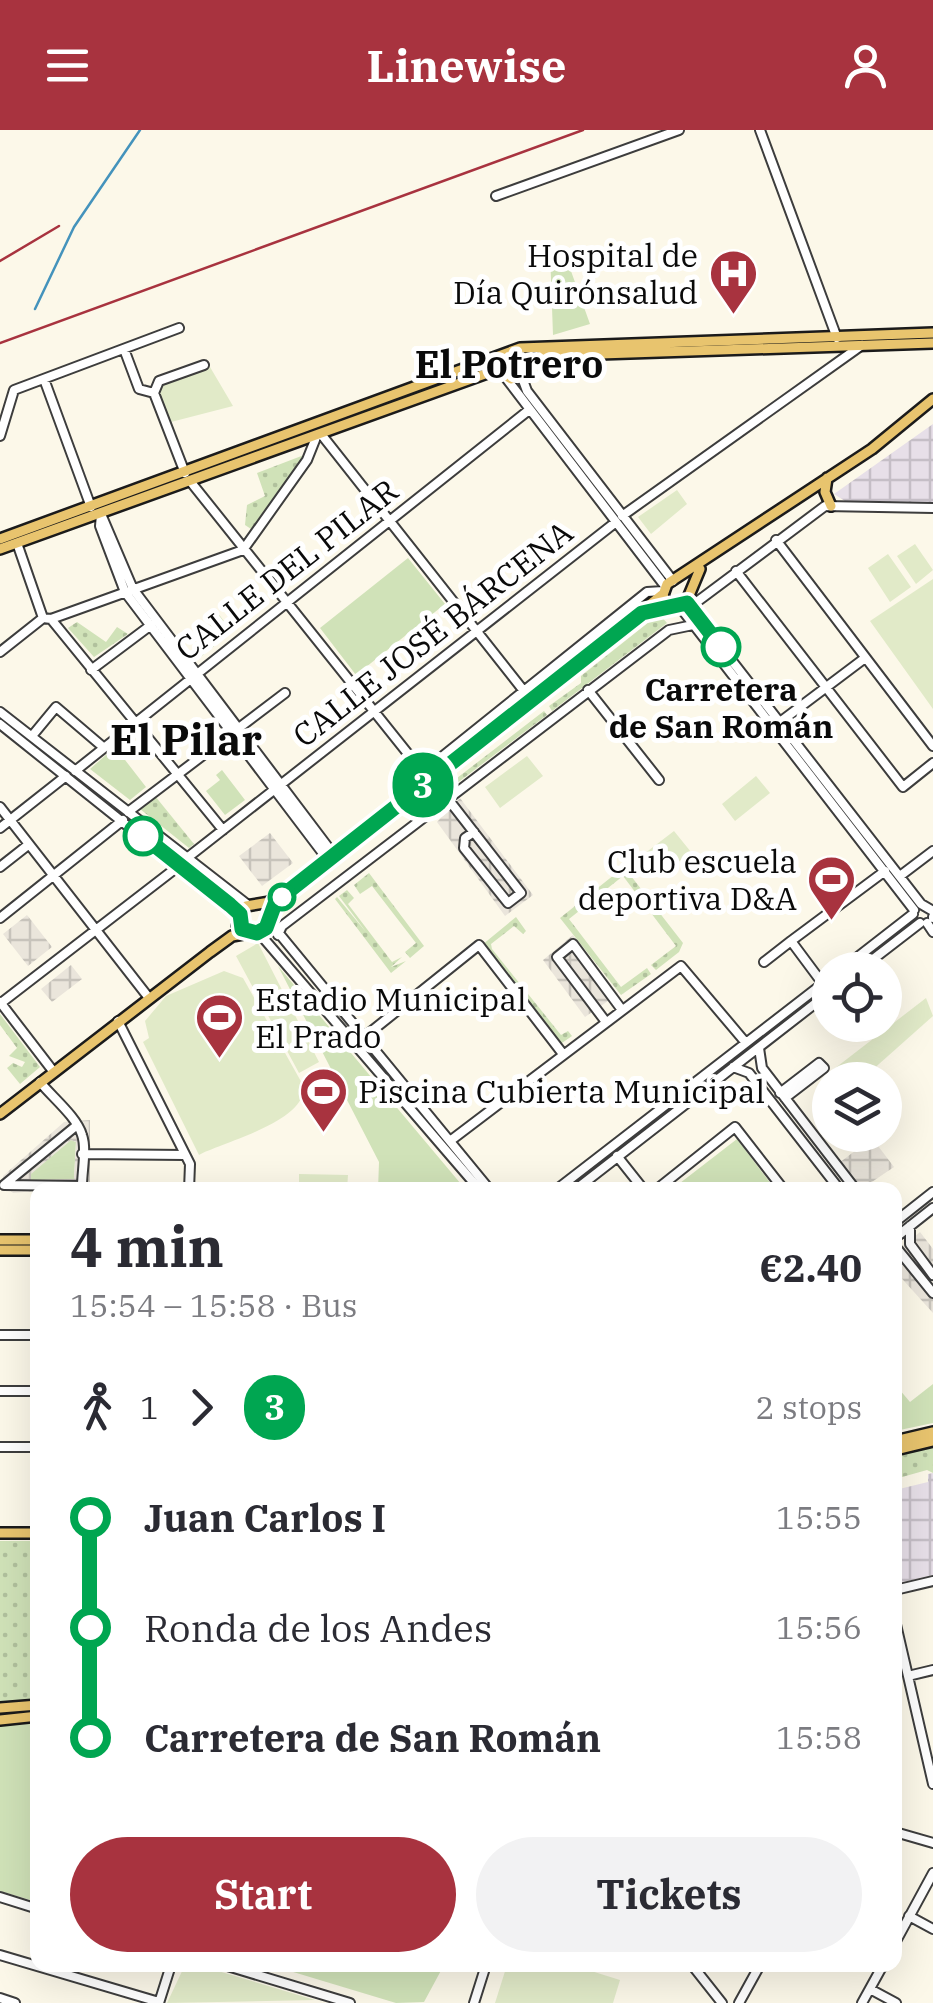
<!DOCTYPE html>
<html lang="en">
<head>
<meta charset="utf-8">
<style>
	body { margin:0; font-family:"IBM Plex Serif",serif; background:#f2f2f3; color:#2b2b33; height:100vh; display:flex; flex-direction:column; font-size:38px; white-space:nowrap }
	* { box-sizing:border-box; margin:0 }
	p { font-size:32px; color:#7c7c81 }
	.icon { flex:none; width:55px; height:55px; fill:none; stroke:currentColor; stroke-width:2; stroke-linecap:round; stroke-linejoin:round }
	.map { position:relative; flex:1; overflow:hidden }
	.sheet { position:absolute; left:30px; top:1052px; width:872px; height:790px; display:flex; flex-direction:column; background:#fff; border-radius:20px; box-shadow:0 10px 40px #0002 }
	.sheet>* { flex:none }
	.badge { padding:0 20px; border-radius:32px; font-size:35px; line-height:65px }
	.tools { position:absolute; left:812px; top:822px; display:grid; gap:20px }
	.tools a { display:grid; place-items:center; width:90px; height:90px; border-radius:50%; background:#fff; box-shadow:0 10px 40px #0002; font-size:50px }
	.map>.badge { position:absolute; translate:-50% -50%; box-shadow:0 0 0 5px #fff }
	.legs { display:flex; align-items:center; gap:15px; height:110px; padding:0 40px; font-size:32px }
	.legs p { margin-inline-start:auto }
	.summary { display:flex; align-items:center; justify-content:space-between; height:170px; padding:0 40px }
	h1 { font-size:55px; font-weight:700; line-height:75px }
	.primary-button { display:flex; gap:20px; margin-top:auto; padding:20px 40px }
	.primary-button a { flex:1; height:115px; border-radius:60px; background:#a8333f; color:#fff; font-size:40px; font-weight:700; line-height:115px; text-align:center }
	.primary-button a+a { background:#f2f2f3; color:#2b2b33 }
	ul { padding:0 40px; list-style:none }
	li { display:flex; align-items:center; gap:35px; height:110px; font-size:38px }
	li i { display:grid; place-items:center; width:15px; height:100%; margin:0 12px; background:currentColor }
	li i::after { content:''; width:25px; height:25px; margin:-12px; border:8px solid; border-radius:50%; background:#fff }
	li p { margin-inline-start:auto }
	li:first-child i { background:linear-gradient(#0000 50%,currentColor 0) }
	li:last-child i { background:linear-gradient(currentColor 50%,#0000 0) }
	header { display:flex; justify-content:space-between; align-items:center; height:130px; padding:0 40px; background:#a8333f; color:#fff; font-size:45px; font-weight:700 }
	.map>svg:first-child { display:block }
	.industrial { fill:url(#industrial-grid) }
	.grass { fill:url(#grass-dots) }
	.park { fill:#d0e2b8 }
	.pitch { fill:#e1eac8 }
	.plaza { fill:url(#plaza-grid); fill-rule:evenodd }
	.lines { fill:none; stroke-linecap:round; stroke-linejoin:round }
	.stream { stroke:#4493bc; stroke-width:2.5 }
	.minor-casing { stroke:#3d3d3d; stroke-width:12 }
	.major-casing { stroke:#1b1b1b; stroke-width:14 }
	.minor { stroke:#fff; stroke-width:8 }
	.major { stroke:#e8c46e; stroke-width:9 }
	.rail { stroke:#a8333f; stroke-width:2.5 }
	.line-1-casing { stroke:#fff; stroke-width:22 }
	.line-1 { stroke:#00a651; stroke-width:15 }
	.stop-1-dot { fill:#fff; stroke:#00a651; stroke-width:5 }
	.labels { text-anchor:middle; stroke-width:10; stroke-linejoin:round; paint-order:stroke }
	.poi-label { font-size:32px; fill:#0a0a0a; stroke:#fff; text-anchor:end }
	.street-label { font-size:32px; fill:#0a0a0a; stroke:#fff }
	.stop-label { font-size:32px; font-weight:bold; fill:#0a0a0a; stroke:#fff }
	.quarter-label { font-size:38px; font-weight:bold; fill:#0a0a0a; stroke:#fff }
	.district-label { font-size:42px; font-weight:bold; fill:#0a0a0a; stroke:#fff }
</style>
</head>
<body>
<header><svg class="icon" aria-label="menu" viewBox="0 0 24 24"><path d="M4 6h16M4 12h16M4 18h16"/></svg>Linewise<svg class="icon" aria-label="person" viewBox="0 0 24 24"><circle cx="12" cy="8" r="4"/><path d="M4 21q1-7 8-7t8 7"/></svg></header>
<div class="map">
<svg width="933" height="1873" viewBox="0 0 933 1873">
	<defs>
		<pattern id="industrial-grid" width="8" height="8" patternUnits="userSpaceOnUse" patternTransform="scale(2.5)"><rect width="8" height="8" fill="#e7dfe8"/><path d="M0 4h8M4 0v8" fill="none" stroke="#c5bec6"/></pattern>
		<pattern id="grass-dots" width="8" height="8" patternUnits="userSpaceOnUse" patternTransform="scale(2.5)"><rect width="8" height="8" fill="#d0e2b8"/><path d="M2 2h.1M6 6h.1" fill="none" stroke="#b1c19d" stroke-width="1.8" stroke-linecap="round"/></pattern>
		<pattern id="plaza-grid" width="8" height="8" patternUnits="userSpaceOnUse" patternTransform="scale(2.5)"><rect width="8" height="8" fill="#eae5db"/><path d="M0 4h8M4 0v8" fill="none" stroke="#c7c3bb"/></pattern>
	</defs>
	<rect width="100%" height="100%" fill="#fcf8e9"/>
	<path class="industrial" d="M933 294V375L845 371 834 364Z
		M933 1343V1445L895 1454V1360L928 1352V1344Z"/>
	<path class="grass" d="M304 325 251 399 245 395 247 375 265 366 257 343Z
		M659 484 667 493 552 581 549 576 581 553V546Z
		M77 492 106 512 117 497 128 504 94 527 68 498Z
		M544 581 547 585 411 688 409 685Z
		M155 666 194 714 189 718 140 679Z
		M624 737 683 813 679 822 656 840 651 835 676 816 623 746 569 789 621 857 647 838 651 844 621 865 560 788Z
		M369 743 424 816 410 828 405 822 416 813 372 756 360 764 354 755Z
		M347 760 354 768 348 774 392 832 402 827 391 837 406 831 391 843 335 769 337 767 366 802 339 766Z
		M516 787 526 801 523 804 514 796 491 814 492 819 561 905 568 901 572 906 559 915 482 815Z
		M0 884 40 937 20 954 7 938 13 933 22 937 25 932 9 926 17 918 0 895Z
		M933 1316V1343L927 1340 895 1349V1325Z
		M0 1411H37V1571L0 1574Z"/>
	<path class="park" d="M562 116 590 194 553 205 550 121Z
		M408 428 445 474 356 545 320 498Z
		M217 482 232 502 198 529 195 524Z
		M115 617 146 657 130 670 90 639Z
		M222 640 245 670 225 685 206 661 220 650 216 645Z
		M278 836 466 1060H378L379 1032Z
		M737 1009 774 1058 671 1060Z
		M71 1010 76 1012 74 1049 31 1050 30 1044Z
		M933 1254V1293L895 1301V1261L899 1259 910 1272Z
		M37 1593H38L37 1772 0 1761V1596Z
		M270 1835H444L424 1872 396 1873Z"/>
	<path class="pitch" d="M210 237 233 276 171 292 159 265 162 255Z
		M677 360 687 374 651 404 638 387Z
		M915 414 933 440 916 454 897 426Z
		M888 424 911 457 890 472 868 438Z
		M933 449V579L870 491Z
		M527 626 543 646 500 678 485 657Z
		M756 646 770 663 735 691 722 674Z
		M674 701 691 722 661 746 644 724Z
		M258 813 319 932 299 943 236 826Z
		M224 841 243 848 303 955C310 991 220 1013 199 1025L143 912 149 908 145 891 166 866Z
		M926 868 933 886 861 950H843L834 939Z
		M299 1044 348 1045 347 1060H299Z
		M185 1835H198L315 1870 167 1873Z
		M507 1835H572L620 1850 613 1873H495Z"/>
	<path class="plaza" d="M460 668 533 765 505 786 437 692Z
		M270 703 293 733 262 756 239 726Z
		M27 785 52 817 28 836 3 804Z
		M573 805 618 864 585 887 543 830Z
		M71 835 82 849 52 872 41 859Z
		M90 990V1056L13 1063 4 1055 3 1046 64 992ZM71 1010 76 1012 74 1049 31 1050V1044Z
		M872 1008 894 1037 860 1060 839 1033Z
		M920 1102 933 1119V1183L895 1141V1123Z"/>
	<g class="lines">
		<path class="stream" d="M35 179 74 97 140 0"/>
		<defs>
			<path id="minor" d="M760 0 837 208
				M496 66 679 0
				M124 219 139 259 154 263 185 343
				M520 242 527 261 673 451
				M506 248 665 456
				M44 249 91 377
				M154 263 159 251 204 235
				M321 304 531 570
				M0 306 14 260 179 198
				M190 351 429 650
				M101 384 100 396 125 462 328 730
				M101 384 133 459 334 725
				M622 386 862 215
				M776 410 933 616
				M17 413 43 488
				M736 441 903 657 933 633
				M687 473 921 774 933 781
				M680 477 914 780
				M690 477 825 376 933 378
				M51 489 223 700
				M0 522 43 488 51 489 243 420 307 330 317 305
				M91 540 151 495
				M588 560 659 650
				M0 582 248 775
				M780 592 865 528
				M0 594 239 785
				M32 606 56 577 103 617
				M75 641 529 280
				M423 642 647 462 663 461
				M448 669 521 763 508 773 464 718 465 708 474 702
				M0 677 149 868
				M128 682 285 563
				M0 698 66 646
				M187 728 616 392
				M0 737 28 715
				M900 746 933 721
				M933 787V788
				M0 788 123 690
				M268 790 490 1060
				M927 793 933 802
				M259 803 480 1060
				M278 805 282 796 669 500 693 495
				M764 832 791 811
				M841 840 913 784
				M859 840 920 793
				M823 854 791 811 885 741
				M0 872 53 941
				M1 873 180 735
				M118 891 190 1034 189 1060
				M606 892 557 827 573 814 622 880
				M363 908 479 815 563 924
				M759 918 762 938 856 1060
				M733 937 749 943 840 1060
				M40 952C51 966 77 987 82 1005 87 1019 82 1041 82 1056L4 1055 76 996
				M780 963 819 933 824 938 785 968
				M450 1011 681 836 746 913
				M82 1024 185 1025
				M617 1026 644 1060
				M556 1060 830 848
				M575 1060 830 862
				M656 1060 735 997 784 1060
				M895 1092 933 1062
				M910 1096V1114L933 1145
				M895 1108 933 1078
				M895 1116 933 1163
				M0 1205H38
				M0 1261H38
				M0 1317H38
				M895 1460 933 1451
				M895 1490 933 1654
				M908 1546 933 1540
				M895 1702 933 1713
				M0 1767 38 1779
				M909 1786 933 1799
				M895 1813 933 1743
				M0 1825 159 1872
				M224 1835 350 1873
				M692 1835 722 1873
				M870 1859 896 1873
				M0 1868 15 1873
				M159 1873 171 1835
				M474 1873 486 1835
				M739 1873 760 1835
				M862 1873 883 1835"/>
			<path id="major" d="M496 240 511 249 541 226 933 213
				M827 348 825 362 831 376
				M0 409 520 218 933 203
				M0 419 496 240
				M668 476 663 465 667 454 872 319 933 269
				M646 481 685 475 700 439
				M239 792 249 803 263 801 276 771 663 464
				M237 795 246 776 276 771
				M0 984 210 822 232 806 249 803
				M0 1110H38
				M0 1120H38
				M895 1311 933 1302
				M895 1320 933 1311
				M0 1403H38
				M0 1578 38 1575
				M0 1590 38 1586"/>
		</defs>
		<use href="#minor" class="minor-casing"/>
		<use href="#major" class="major-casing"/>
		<use href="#minor" class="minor"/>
		<use href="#major" class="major"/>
		<path class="rail" d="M0 131 59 96
			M0 213 583 0"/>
	</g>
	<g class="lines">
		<defs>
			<path id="line-1" d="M143 706 230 775 240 784 242 799 257 803 266 798 276 771 642 483 687 473 721 517"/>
		</defs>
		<use href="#line-1" class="line-1-casing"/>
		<use href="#line-1" class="line-1"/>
	</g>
	<defs>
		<symbol id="hospital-pin" viewBox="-11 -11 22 30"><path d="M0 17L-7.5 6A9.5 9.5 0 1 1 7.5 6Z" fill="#a8333f" stroke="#fff"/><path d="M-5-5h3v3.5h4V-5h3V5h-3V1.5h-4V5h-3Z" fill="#fff"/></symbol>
		<symbol id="stadium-pin" viewBox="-11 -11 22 30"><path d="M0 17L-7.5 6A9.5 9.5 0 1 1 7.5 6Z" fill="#a8333f" stroke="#fff"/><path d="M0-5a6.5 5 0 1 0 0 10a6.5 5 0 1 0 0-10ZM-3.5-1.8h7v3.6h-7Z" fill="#fff"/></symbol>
	</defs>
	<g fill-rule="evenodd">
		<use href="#hospital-pin" x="706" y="116" width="55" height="75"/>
		<use href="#stadium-pin" x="804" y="722" width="55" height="75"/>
		<use href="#stadium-pin" x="192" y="860" width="55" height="75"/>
		<use href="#stadium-pin" x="296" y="934" width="55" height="75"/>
	</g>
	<g class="stop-1-dot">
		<circle cx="721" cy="517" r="18"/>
		<circle cx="143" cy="706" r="18"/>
		<circle cx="282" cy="767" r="12"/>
	</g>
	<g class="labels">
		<g class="poi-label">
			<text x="698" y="137">Hospital de<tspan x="698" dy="37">Día Quirónsalud</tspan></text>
			<text x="797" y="743">Club escuela<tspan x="797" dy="37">deportiva D&amp;A</tspan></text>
			<text x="255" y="881" text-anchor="start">Estadio Municipal<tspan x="255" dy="37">El Prado</tspan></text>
			<text x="358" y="973" text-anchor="start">Piscina Cubierta Municipal</text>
		</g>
		<g class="street-label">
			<text transform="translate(287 440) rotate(-38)" y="11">CALLE DEL PILAR</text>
			<text transform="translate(433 504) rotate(-38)" y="11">CALLE JOSÉ BÁRCENA</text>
		</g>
		<g class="stop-label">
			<text x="721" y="571">Carretera<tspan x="721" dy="37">de San Román</tspan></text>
		</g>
		<g class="quarter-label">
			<text x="509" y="248">El Potrero</text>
		</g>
		<g class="district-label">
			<text x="186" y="625">El Pilar</text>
		</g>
	</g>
</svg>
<div class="tools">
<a><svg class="icon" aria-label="locate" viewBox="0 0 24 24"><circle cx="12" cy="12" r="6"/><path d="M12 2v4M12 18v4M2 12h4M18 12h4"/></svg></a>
<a><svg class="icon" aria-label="layers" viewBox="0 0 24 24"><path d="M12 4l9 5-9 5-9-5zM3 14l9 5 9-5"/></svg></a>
</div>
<b class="badge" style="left:423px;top:655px;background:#00a651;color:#fff">3</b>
<section class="sheet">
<div class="summary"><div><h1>4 min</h1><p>15:54 – 15:58 · Bus</p></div><b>€2.40</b></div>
<div class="legs"><svg class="icon" aria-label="walk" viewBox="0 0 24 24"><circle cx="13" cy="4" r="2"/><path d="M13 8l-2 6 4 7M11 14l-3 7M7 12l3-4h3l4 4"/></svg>1<svg class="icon" aria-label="forward" viewBox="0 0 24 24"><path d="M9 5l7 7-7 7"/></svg><b class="badge" style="background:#00a651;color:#fff">3</b><p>2 stops</p></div>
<ul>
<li><i style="color:#00a651"></i><b>Juan Carlos I</b><p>15:55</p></li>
<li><i style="color:#00a651"></i><span>Ronda de los Andes</span><p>15:56</p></li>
<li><i style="color:#00a651"></i><b>Carretera de San Román</b><p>15:58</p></li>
</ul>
<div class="primary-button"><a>Start</a><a>Tickets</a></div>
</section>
</div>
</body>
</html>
